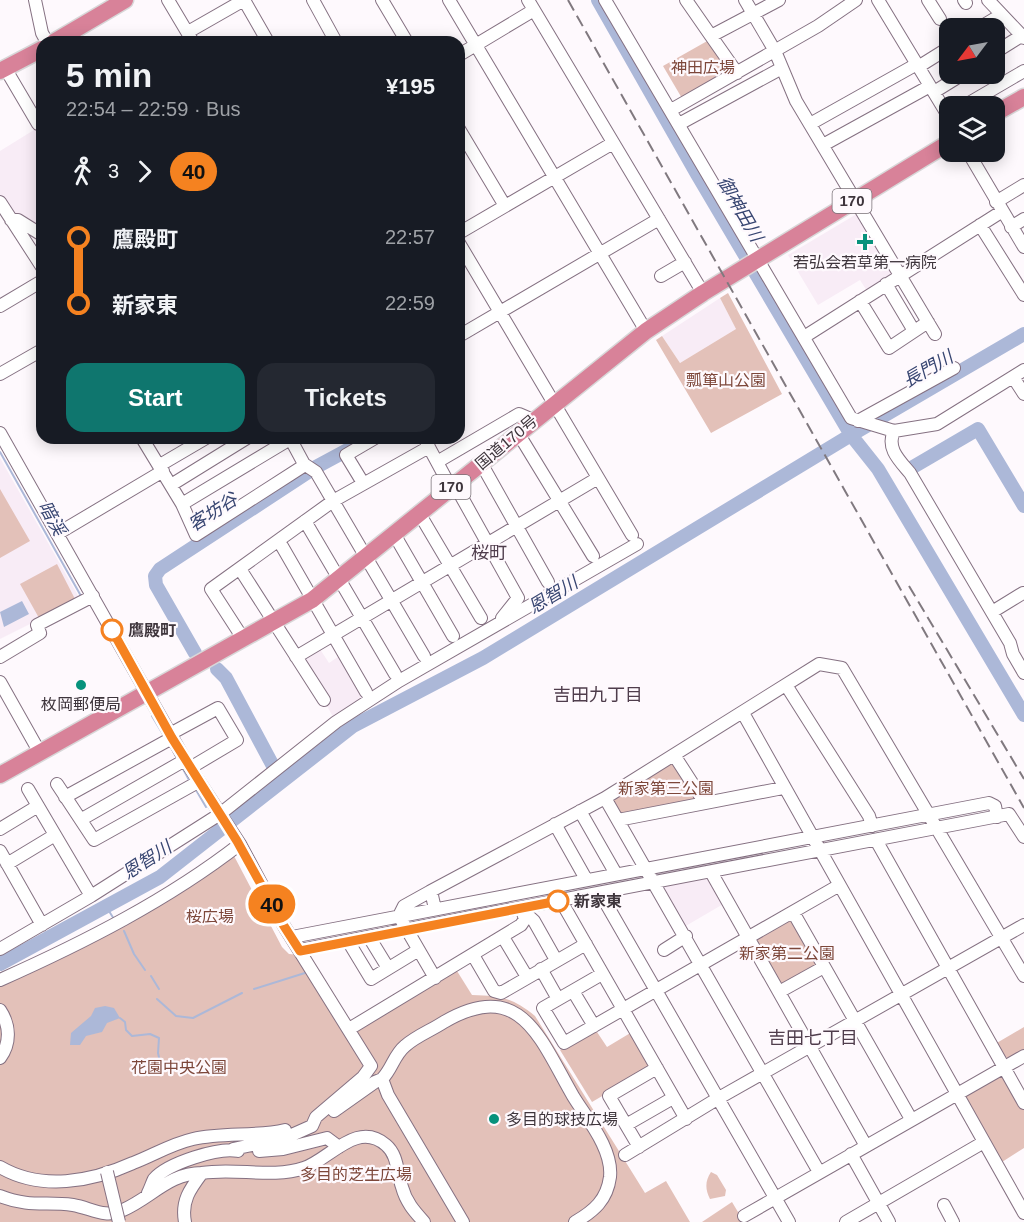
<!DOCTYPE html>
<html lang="en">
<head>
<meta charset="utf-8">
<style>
	body { margin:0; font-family:Arial,"Noto Sans JP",sans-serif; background:#242831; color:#f1f3f6; height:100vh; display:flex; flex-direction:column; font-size:22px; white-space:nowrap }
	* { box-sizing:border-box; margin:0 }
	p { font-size:20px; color:#9ea1a6 }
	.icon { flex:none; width:33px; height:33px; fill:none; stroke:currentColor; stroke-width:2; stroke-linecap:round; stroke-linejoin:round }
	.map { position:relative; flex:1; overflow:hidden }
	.side { position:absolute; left:36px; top:36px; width:429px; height:408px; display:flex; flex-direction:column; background:#171b24; border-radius:18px; box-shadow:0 3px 15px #0003 }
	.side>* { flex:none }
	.badge { padding:0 12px; border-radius:20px; font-size:21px; line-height:39px }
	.needle { width:39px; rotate:238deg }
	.fabs { position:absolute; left:939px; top:18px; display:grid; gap:12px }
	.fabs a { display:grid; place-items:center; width:66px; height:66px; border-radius:12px; background:#171b24; box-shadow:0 3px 15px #0003; font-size:30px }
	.map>.badge { position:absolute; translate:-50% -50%; box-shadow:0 0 0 3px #fff }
	.legs { display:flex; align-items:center; gap:9px; height:66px; padding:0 30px; font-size:20px }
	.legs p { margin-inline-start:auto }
	.summary { display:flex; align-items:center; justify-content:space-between; height:102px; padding:0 30px }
	h1 { font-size:33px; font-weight:700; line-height:45px }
	.action { display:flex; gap:12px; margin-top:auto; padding:12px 30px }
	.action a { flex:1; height:69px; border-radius:18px; background:#0f766e; color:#fff; font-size:24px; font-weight:700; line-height:69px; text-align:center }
	.action a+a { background:#242831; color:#f1f3f6 }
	ul { padding:0 30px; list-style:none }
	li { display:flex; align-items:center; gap:21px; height:66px; font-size:22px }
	li i { display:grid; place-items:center; width:9px; height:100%; margin:0 8px; background:currentColor }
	li i::after { content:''; width:15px; height:15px; margin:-8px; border:4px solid; border-radius:50%; background:#171b24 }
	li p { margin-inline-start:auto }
	li:first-child i { background:linear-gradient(#0000 50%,currentColor 0) }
	li:last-child i { background:linear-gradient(currentColor 50%,#0000 0) }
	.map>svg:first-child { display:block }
	.built { fill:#f8ecf6 }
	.green { fill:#e3c1b9 }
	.water { fill:#acb8d8 }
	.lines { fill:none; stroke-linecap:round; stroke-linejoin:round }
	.stream { stroke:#acb8d8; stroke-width:2 }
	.river { stroke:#acb8d8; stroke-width:14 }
	.minor-casing { stroke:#857182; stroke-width:14 }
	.highway-casing { stroke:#d8d7d8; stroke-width:19 }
	.minor { stroke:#fff; stroke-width:12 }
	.highway { stroke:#d88299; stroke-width:16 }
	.rail { stroke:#80797f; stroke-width:2; stroke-dasharray:12 6; stroke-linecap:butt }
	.minor-bridge-casing { stroke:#857182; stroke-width:14; stroke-linecap:butt }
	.minor-bridge { stroke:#fff; stroke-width:12 }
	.line-1-casing { stroke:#fff; stroke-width:14 }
	.line-1 { stroke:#f58220; stroke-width:9 }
	.poi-dot { fill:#07927c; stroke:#fef9fd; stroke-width:2 }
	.stop-1-dot { fill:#fff; stroke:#f58220; stroke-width:3 }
	.labels { text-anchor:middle; stroke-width:4.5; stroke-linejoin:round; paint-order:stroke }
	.shield { fill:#fef9fd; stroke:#787076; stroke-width:1.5 }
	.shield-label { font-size:15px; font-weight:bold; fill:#3e353c }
	.park-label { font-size:16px; fill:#7d473a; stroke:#fef9fd }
	.poi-label { font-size:16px; fill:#3e353c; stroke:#fef9fd }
	.street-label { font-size:16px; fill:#3e353c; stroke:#fef9fd }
	.stop-label { font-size:16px; font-weight:bold; fill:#3e353c; stroke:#fef9fd; text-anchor:start }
	.water-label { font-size:18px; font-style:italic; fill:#374571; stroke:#fef9fd }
	.neighbourhood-label { font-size:18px; fill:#4f3d4c; stroke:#fef9fd }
</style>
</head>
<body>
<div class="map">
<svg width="1024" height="1222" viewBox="0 0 1024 1222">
	<rect width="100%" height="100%" fill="#fef9fd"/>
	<path class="built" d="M42 125V233L10 213 0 196V151Z
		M860 212 897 274 867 291 860 280 818 305 788 255Z
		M720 298 736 329 680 363 662 336Z
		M0 458 80 599 0 639Z
		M318 646 329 663 342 654 368 695 333 717 301 657Z
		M707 877 710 879 725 903 684 927 662 889 665 884Z"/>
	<path class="green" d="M709 40 731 74 683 100 663 66Z
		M728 293 782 394 711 433 656 340 662 336 680 363 736 329 720 298Z
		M0 489 30 541 0 558Z
		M57 564 75 599 39 618 20 584Z
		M671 761 697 798 696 803 624 817 615 813 613 798Z
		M233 854 282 947 289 954 300 955 349 1035 457 971 472 995C501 996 511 997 535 1016L645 1193 666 1181 690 1222H0V976L7 980Z
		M788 917 794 919 819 962 817 968 780 987 754 943 756 936Z
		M1024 1027V1049L1008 1058 1002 1056 995 1044Z
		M595 1029 607 1047 632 1032 650 1068 592 1102 560 1050Z
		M1000 1077 1005 1078 1024 1110V1148L1002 1162 965 1100 966 1095Z
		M711 1172 717 1175 726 1190 725 1196 710 1199C705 1189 705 1181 711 1172Z
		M732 1202 744 1222H702Z"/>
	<path class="water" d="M22 601 29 614 4 627 0 612Z
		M105 1006 114 1008 120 1018 107 1023 102 1032 86 1036 80 1045H70L71 1033 91 1016 95 1008Z"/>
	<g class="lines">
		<path class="stream" d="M0 452 81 596
			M152 716 164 736
			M170 745 177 758
			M182 767 189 780
			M196 790 206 807
			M217 823 219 833
			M107 908 114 919
			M124 931 134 954 145 970
			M151 976 159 989
			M254 989 308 972
			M157 999 176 1016 193 1018 242 993
			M120 1018 125 1022 126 1030 132 1036 150 1034 159 1038 158 1053 162 1071"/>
		<path class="river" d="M598 0 697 174 851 435 878 469 1024 715
			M913 467 978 429 1024 506
			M195 653 156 585 155 576 160 569 316 467 355 446
			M217 669 226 678 280 779
			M0 964 160 877 353 726 483 658 851 435 1024 334"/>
		<defs>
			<path id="minor" d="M35 0 42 33 47 42
				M168 0 193 42
				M313 0 336 42
				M382 0 407 42
				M449 0 646 331
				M528 0 703 293
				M605 0 851 418 894 431C886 448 899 460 910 473L1010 643 1013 654 1024 673
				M686 0 711 36 779 0
				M745 0 775 51 796 101 935 334
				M878 0 950 119
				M928 0 940 19
				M964 0 966 3
				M988 0 1024 38
				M979 28 1001 15
				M188 32 244 0 268 42
				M711 36 737 73
				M994 53 1021 36
				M459 55 534 10
				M918 67 950 47
				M5 68 38 124
				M934 92 963 74
				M964 106 1024 71
				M671 110 818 26 856 0
				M679 124 782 68
				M810 124 917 64
				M459 129 505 206
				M823 145 930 86
				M968 152 1024 247
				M0 202 42 267
				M996 202 1024 185
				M11 220H18L42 235
				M980 225 1024 295
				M1011 227 1024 219
				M459 233 613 143
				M459 243 632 535
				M661 276 685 262
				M886 284 914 331
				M860 301 889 348 928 322
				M0 306 42 281
				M459 336 659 219
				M804 337 1001 212
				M0 374 42 350
				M1013 377 1024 394
				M858 421 954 368
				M894 431 937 424 1024 370
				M0 433 185 760 240 844 284 926 371 1066 363 1077 316 1117 312 1126 285 1138 233 1149
				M518 433 593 556
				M142 438 182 504 196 535 305 465
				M290 438 304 464 316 472 424 656
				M424 438 451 488
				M437 462 519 414 533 420
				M481 463 548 582
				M160 465 206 438
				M363 483 346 455 375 438
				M171 485 247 438
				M455 485 518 598 502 618
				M182 504 290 439
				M419 513 481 618
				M305 521 395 674
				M57 534 163 471
				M394 534 453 636
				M279 541 366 692
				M240 569 324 700
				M992 612 1023 593
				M244 640 211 589 333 501 429 447
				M0 657 40 633 37 625 93 596
				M296 657 598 478
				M0 682 40 753
				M786 685 869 816 872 826
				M743 713 1024 1213
				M170 734 218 708 237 740 190 768
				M674 755 705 803
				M57 784 94 840 198 782
				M28 789 38 806
				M65 797 172 738
				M605 798 819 1172
				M580 811 616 874
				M82 819 185 760
				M618 820 783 788
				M555 824 586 879
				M0 829 38 806 91 896
				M876 840 1024 1103
				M0 851 42 925
				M7 864 55 835
				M711 872 866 1146
				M431 891 404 906 399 916 435 978
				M600 893 789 1222
				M561 901 686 1119
				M435 909 431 891 605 798 819 664 842 668 1024 976
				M523 911 534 921 556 960
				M793 912 911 1119
				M292 937 989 803 995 806 997 817
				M369 937 388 968
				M503 937 527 977
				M348 941 371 979 417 951
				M0 949 91 896 220 814 336 722 399 681 637 544
				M300 950 1009 814 1024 837
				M664 950 686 936
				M473 955 494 991 501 993 586 944
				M541 969 558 999
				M602 974 543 1008 564 1043 838 886
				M0 980C83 943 168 900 240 844
				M573 991 594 1026
				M779 992 824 967
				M0 1010C10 1025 11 1043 0 1058
				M349 1029 521 925 525 919 522 910
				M382 1079 388 1095 463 1222
				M334 1111 375 1082 382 1079C392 1069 394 1055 405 1046 416 1036 432 1030 444 1022 521 977 540 1039 573 1096 587 1119 613 1149 610 1177 607 1200 594 1211 575 1222
				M626 1125 673 1098
				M639 1147 609 1096 657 1068
				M259 1151 283 1149 327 1138 339 1147
				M851 1154 889 1222
				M625 1155 717 1099 1024 925
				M0 1167C41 1191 91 1182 133 1163 154 1155 171 1144 193 1139 223 1132 255 1137 285 1130
				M148 1193C150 1189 152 1183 154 1179 168 1163 219 1147 238 1151
				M0 1196C31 1208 45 1201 73 1205 91 1208 105 1219 123 1210 151 1198 169 1173 202 1173
				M944 1205 953 1222
				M744 1216 1024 1056
				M185 1222C181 1201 190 1189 202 1173 235 1167 271 1179 304 1168 330 1159 357 1120 386 1145 398 1155 397 1173 402 1187 406 1202 414 1211 424 1222
				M846 1222 984 1142"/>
			<path id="highway" d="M54 42 125 0
				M0 71 42 49
				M994 114 1024 97
				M0 775 312 600 646 331 703 293 950 142"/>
		</defs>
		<use href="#minor" class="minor-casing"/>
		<use href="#highway" class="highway-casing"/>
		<use href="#minor" class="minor"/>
		<use href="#highway" class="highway"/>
		<path class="rail" d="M568 0 1024 808
			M909 586 1024 779"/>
		<defs>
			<path id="minor-bridge" d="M107 1172 119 1222"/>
		</defs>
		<use href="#minor-bridge" class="minor-bridge-casing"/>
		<use href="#minor-bridge" class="minor-bridge"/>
	</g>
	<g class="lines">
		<defs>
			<path id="line-1" d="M112 630 172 738 237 841 284 926 300 951 558 901"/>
		</defs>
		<use href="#line-1" class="line-1-casing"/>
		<use href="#line-1" class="line-1"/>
	</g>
	<g class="poi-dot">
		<path d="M862 233h6v6h6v6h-6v6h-6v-6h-6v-6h6z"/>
		<circle cx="81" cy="685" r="6"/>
		<circle cx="494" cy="1119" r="6"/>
	</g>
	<g class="stop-1-dot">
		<circle cx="112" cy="630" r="10"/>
		<circle cx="558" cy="901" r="10"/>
	</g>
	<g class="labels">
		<g class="shield">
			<rect x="832.5" y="189" width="39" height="24" rx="4.5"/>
			<rect x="431.5" y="475" width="39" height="24" rx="4.5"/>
		</g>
		<g class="shield-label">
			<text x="852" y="206">170</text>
			<text x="451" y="492">170</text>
		</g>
		<g class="park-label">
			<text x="703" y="73">神田広場</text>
			<text x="726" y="386">瓢箪山公園</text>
			<text x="666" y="794">新家第三公園</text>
			<text x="210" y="922">桜広場</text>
			<text x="787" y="959">新家第二公園</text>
			<text x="179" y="1073">花園中央公園</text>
			<text x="356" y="1180">多目的芝生広場</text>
		</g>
		<g class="poi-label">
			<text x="865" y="268">若弘会若草第一病院</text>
			<text x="81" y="710">枚岡郵便局</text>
			<text x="506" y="1125" text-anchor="start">多目的球技広場</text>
		</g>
		<g class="street-label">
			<text transform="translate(506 442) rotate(-40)" y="6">国道170号</text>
		</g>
		<g class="stop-label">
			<text x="128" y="636">鷹殿町</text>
			<text x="574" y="907">新家東</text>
		</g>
		<g class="water-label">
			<text transform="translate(740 209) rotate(60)" y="6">御神田川</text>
			<text transform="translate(928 369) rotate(-30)" y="6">長門川</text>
			<text transform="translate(213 512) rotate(-33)" y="6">客坊谷</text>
			<text transform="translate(52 518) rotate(61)" y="6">暗渓</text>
			<text transform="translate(553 595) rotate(-31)" y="6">恩智川</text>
			<text transform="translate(147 860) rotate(-33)" y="6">恩智川</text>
		</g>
		<g class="neighbourhood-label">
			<text x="489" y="559">桜町</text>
			<text x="598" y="701">吉田九丁目</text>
			<text x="813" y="1044">吉田七丁目</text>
		</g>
	</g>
</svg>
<div class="fabs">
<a><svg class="needle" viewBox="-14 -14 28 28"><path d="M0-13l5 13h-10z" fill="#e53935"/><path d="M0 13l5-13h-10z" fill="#9ea1a6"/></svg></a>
<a><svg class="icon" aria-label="layers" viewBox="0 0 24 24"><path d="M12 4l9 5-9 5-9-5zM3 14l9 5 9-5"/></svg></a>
</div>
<b class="badge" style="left:272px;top:904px;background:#f58220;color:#111">40</b>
<section class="side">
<div class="summary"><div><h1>5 min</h1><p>22:54 – 22:59 · Bus</p></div><b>¥195</b></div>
<div class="legs"><svg class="icon" aria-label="walk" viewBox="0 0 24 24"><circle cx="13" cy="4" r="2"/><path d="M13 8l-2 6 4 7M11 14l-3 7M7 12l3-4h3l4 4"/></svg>3<svg class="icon" aria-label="forward" viewBox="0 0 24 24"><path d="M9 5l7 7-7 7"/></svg><b class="badge" style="background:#f58220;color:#111">40</b></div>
<ul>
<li><i style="color:#f58220"></i><b>鷹殿町</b><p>22:57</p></li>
<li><i style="color:#f58220"></i><b>新家東</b><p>22:59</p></li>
</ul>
<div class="action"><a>Start</a><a>Tickets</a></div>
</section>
</div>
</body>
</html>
